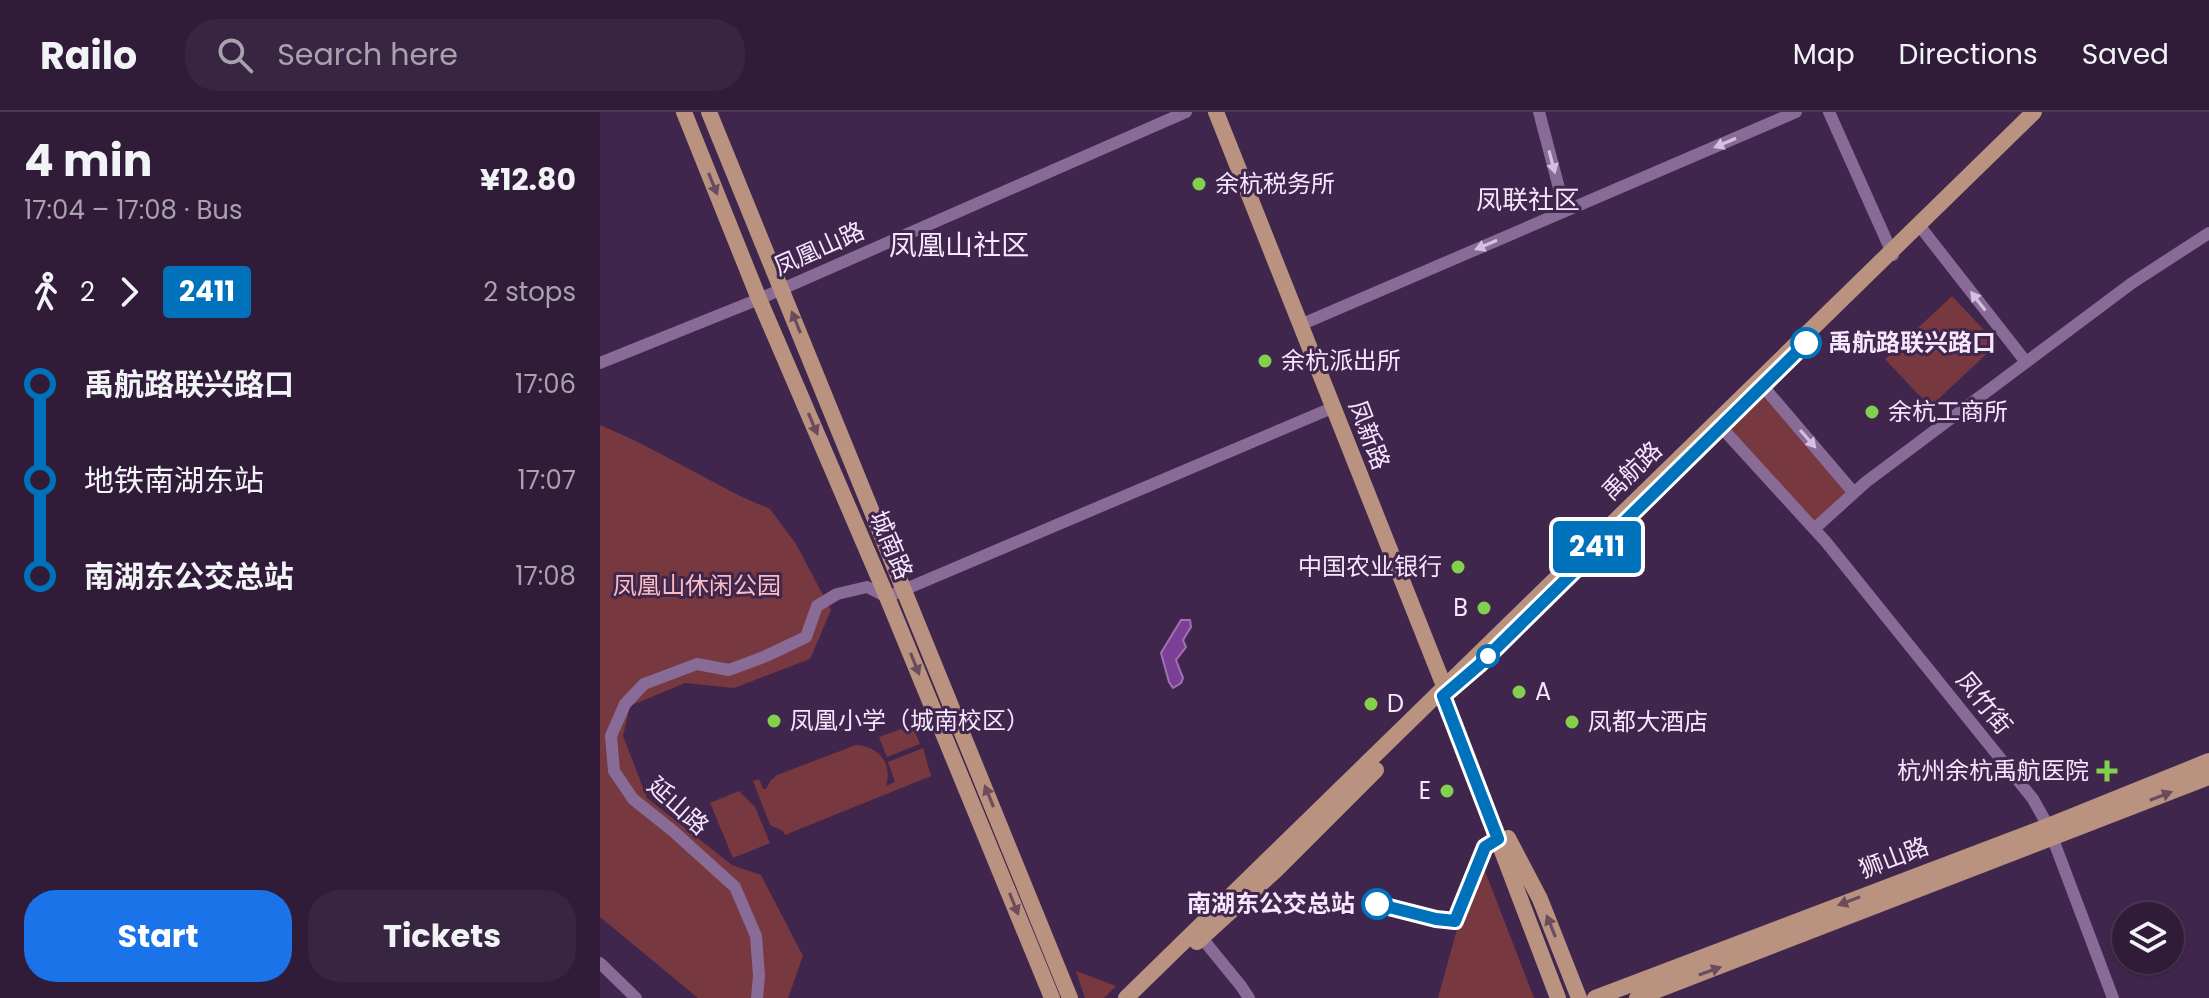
<!DOCTYPE html>
<html lang="en">
<head>
<meta charset="utf-8">
<style>
	body { margin:0; font-family:Poppins,"Noto Sans SC",sans-serif; background:#382541; color:#f1f3f6; height:100vh; display:flex; flex-direction:column; font-size:30px; white-space:nowrap }
	* { box-sizing:border-box; margin:0 }
	p { font-size:26px; color:#a8a1ae }
	.icon { flex:none; width:44px; height:44px; fill:none; stroke:currentColor; stroke-width:2; stroke-linecap:round; stroke-linejoin:round }
	.map { position:relative; flex:1; overflow:hidden }
	.drawer { display:flex; flex-direction:column; background:#301c39; width:600px }
	.drawer>* { flex:none }
	.badge { padding:0 16px; border-radius:6px; font-size:28px; line-height:52px }
	.controls { position:absolute; left:1512px; top:790px; display:grid; gap:16px }
	.controls a { display:grid; place-items:center; width:72px; height:72px; border-radius:50%; background:#301c39; box-shadow:0 2px 6px #0004,0 0 0 2px #4b3a53; font-size:40px }
	.map>.badge { position:absolute; translate:-50% -50%; box-shadow:0 0 0 4px #fff }
	.legs { display:flex; align-items:center; gap:12px; height:88px; padding:0 24px; font-size:26px }
	.legs p { margin-inline-start:auto }
	.overview { display:flex; align-items:center; justify-content:space-between; height:136px; padding:0 24px }
	h1 { font-size:44px; font-weight:700; line-height:60px }
	.primary-button { display:flex; gap:16px; margin-top:auto; padding:16px 24px }
	.primary-button a { flex:1; height:92px; border-radius:32px; background:#1a73e8; color:#fff; font-size:32px; font-weight:700; line-height:92px; text-align:center }
	.primary-button a+a { background:#382541; color:#f1f3f6 }
	ul { padding:0 24px; list-style:none }
	li { display:flex; align-items:center; gap:28px; height:96px; font-size:30px }
	li i { display:grid; place-items:center; width:12px; height:100%; margin:0 10px; background:currentColor }
	li i::after { content:''; width:20px; height:20px; margin:-10px; border:6px solid; border-radius:50%; background:#301c39 }
	li p { margin-inline-start:auto }
	li:first-child i { background:linear-gradient(#0000 50%,currentColor 0) }
	li:last-child i { background:linear-gradient(currentColor 50%,#0000 0) }
	header { display:flex; align-items:center; gap:48px; box-sizing:border-box; height:112px; padding:0 40px; background:#301c39; border-bottom:2px solid #4b3a53 }
	header strong { font-size:38px }
	nav { display:flex; gap:44px; margin-inline-start:auto; font-size:28px }
	.search { width:560px; height:72px; background:#382541; display:flex; align-items:center; gap:20px; box-sizing:border-box; padding:0 28px; border-radius:32px; color:#a8a1ae; font-size:30px }
	main { display:flex; flex:1; min-height:0 }
	.map>svg:first-child { display:block }
	.green { fill:#78383f }
	.water { fill:#7b3f95; stroke:#a071b4; stroke-width:2 }
	.lines { fill:none; stroke-linecap:round; stroke-linejoin:round }
	.minor { stroke:#886b97; stroke-width:12 }
	.major { stroke:#b99380; stroke-width:16 }
	.oneway { fill:#d5c1df }
	.oneway2 { fill:#6a4c5e }
	.line-1-casing { stroke:#fff; stroke-width:18 }
	.line-1 { stroke:#0072bc; stroke-width:12 }
	.poi-dot { fill:#84d04d; stroke:#40264c; stroke-width:3 }
	.stop-1-dot { fill:#fff; stroke:#0072bc; stroke-width:4 }
	.labels { text-anchor:middle; stroke-width:6; stroke-linejoin:round; paint-order:stroke }
	.poi-label { font-size:24px; fill:#f6e6fe; stroke:#40264c; text-anchor:start }
	.street-label { font-size:24px; fill:#f6e6fe; stroke:#40264c }
	.stop-label { font-size:24px; font-weight:bold; fill:#f6e6fe; stroke:#40264c; text-anchor:start }
	.park-label { font-size:24px; fill:#fabdc1; stroke:#40264c }
	.neighbourhood-label { font-size:26px; fill:#f6e6fe; stroke:#40264c }
	.quarter-label { font-size:28px; fill:#f6e6fe; stroke:#40264c }
</style>
</head>
<body>
<header>
<strong>Railo</strong>
<div class="search"><svg class="icon" aria-label="search" viewBox="0 0 24 24"><circle cx="10" cy="10" r="6"/><path d="M15 15l6 6"/></svg>Search here</div>
<nav><a>Map</a><a>Directions</a><a>Saved</a></nav>
</header>
<main>
<section class="drawer">
<div class="overview"><div><h1>4 min</h1><p>17:04 – 17:08 · Bus</p></div><b>¥12.80</b></div>
<div class="legs"><svg class="icon" aria-label="walk" viewBox="0 0 24 24"><circle cx="13" cy="4" r="2"/><path d="M13 8l-2 6 4 7M11 14l-3 7M7 12l3-4h3l4 4"/></svg>2<svg class="icon" aria-label="forward" viewBox="0 0 24 24"><path d="M9 5l7 7-7 7"/></svg><b class="badge" style="background:#0072bc;color:#fff">2411</b><p>2 stops</p></div>
<ul>
<li><i style="color:#0072bc"></i><b>禹航路联兴路口</b><p>17:06</p></li>
<li><i style="color:#0072bc"></i><span>地铁南湖东站</span><p>17:07</p></li>
<li><i style="color:#0072bc"></i><b>南湖东公交总站</b><p>17:08</p></li>
</ul>
<div class="primary-button"><a>Start</a><a>Tickets</a></div>
</section>
<div class="map">
<svg width="1609" height="886" viewBox="0 0 1609 886">
	<rect width="100%" height="100%" fill="#40264c"/>
	<path class="green" d="M1352 184 1397 232 1330 295 1285 247Z
		M1162 278 1247 380 1217 414 1127 316Z
		M0 313 36 329 140 384 170 397 196 432 231 498 210 547 134 576 85 571 30 594 23 624 47 686 132 753 161 763 203 844 188 886H98L0 805Z
		M312 613 320 632 287 645 279 625Z
		M256 633C279 634 293 652 286 674L295 670 288 650 323 636 331 664 185 723 183 719 170 713 153 669 159 667 163 677H166L171 668 177 663Z
		M139 679 155 695 170 731 133 746 110 691Z
		M878 741 934 886H838Z
		M476 859 516 874 504 886H485Z"/>
	<path class="water" d="M581 508H590L591 515 583 528 586 535 576 548 583 566 581 571 573 576 569 570 561 541Z"/>
	<g class="lines">
		<path class="minor" d="M939 0 965 99
			M1229 0 1293 143
			M1322 117 1426 250
			M700 213 1196 0
			M0 251 159 187 586 0
			M1162 273 1254 381
			M1121 315 1226 430 1433 687 1448 714 1513 886
			M1214 417 1266 370 1532 171 1609 121
			M597 820 641 874 649 886
			M0 851 36 886
			M157 886 159 864 156 824 135 775 73 719 33 687 14 659 11 624 25 592 44 572 97 552 129 558 166 544 206 525 217 494 237 482 267 475 287 485 732 296"/>
		<path class="major" d="M84 0 159 187 287 485 452 886
			M109 0 470 886
			M616 0 844 574 843 584 958 886
			M908 726 940 787 979 886
			M597 830 676 758 776 658
			M526 886 1434 0
			M995 886 1448 714 1609 649
			M1037 886 1609 665"/>
	</g>
	<defs><path id="oneway-solid" d="M-6-.8H1V-3.2L6.5 0L1 3.2V.8H-6Z" transform="scale(2)"/></defs>
	<g class="oneway">
		<use href="#oneway-solid" transform="translate(1125 31) rotate(157)"/>
		<use href="#oneway-solid" transform="translate(952 50) rotate(75)"/>
		<use href="#oneway-solid" transform="translate(886 133) rotate(157)"/>
		<use href="#oneway-solid" transform="translate(1378 189) rotate(-128)"/>
		<use href="#oneway-solid" transform="translate(1208 327) rotate(49)"/>
	</g>
	<g class="oneway2">
		<use href="#oneway-solid" transform="translate(113 72) rotate(68)"/>
		<use href="#oneway-solid" transform="translate(196 210) rotate(-112)"/>
		<use href="#oneway-solid" transform="translate(213 312) rotate(67)"/>
		<use href="#oneway-solid" transform="translate(315 552) rotate(68)"/>
		<use href="#oneway-solid" transform="translate(389 684) rotate(-112)"/>
		<use href="#oneway-solid" transform="translate(1561 684) rotate(-21)"/>
		<use href="#oneway-solid" transform="translate(1249 789) rotate(159)"/>
		<use href="#oneway-solid" transform="translate(414 792) rotate(68)"/>
		<use href="#oneway-solid" transform="translate(951 814) rotate(-112)"/>
		<use href="#oneway-solid" transform="translate(1110 859) rotate(-20)"/>
	</g>
	<g class="lines">
		<defs>
			<path id="line-1" d="M777 792 836 807 855 809 885 735 898 727 843 584 879 553 1206 231"/>
		</defs>
		<use href="#line-1" class="line-1-casing"/>
		<use href="#line-1" class="line-1"/>
	</g>
	<g class="poi-dot">
		<circle cx="599" cy="72" r="8"/>
		<circle cx="665" cy="249" r="8"/>
		<circle cx="1272" cy="300" r="8"/>
		<circle cx="858" cy="455" r="8"/>
		<circle cx="884" cy="496" r="8"/>
		<circle cx="919" cy="580" r="8"/>
		<circle cx="771" cy="592" r="8"/>
		<circle cx="174" cy="609" r="8"/>
		<circle cx="972" cy="610" r="8"/>
		<path d="M1503 647h8v8h8v8h-8v8h-8v-8h-8v-8h8z"/>
		<circle cx="847" cy="679" r="8"/>
	</g>
	<g class="stop-1-dot">
		<circle cx="1206" cy="231" r="14"/>
		<circle cx="888" cy="544" r="10"/>
		<circle cx="777" cy="792" r="14"/>
	</g>
	<g class="labels">
		<g class="poi-label">
			<text x="615" y="80">余杭税务所</text>
			<text x="681" y="257">余杭派出所</text>
			<text x="1288" y="308">余杭工商所</text>
			<text x="842" y="463" text-anchor="end">中国农业银行</text>
			<text x="868" y="504" text-anchor="end">B</text>
			<text x="935" y="588">A</text>
			<text x="787" y="600">D</text>
			<text x="190" y="617">凤凰小学（城南校区）</text>
			<text x="988" y="618">凤都大酒店</text>
			<text x="1489" y="667" text-anchor="end">杭州余杭禹航医院</text>
			<text x="831" y="687" text-anchor="end">E</text>
		</g>
		<g class="street-label">
			<text transform="translate(219 137) rotate(-24)" y="8">凤凰山路</text>
			<text transform="translate(769 323) rotate(69)" y="8">凤新路</text>
			<text transform="translate(1032 359) rotate(-44)" y="8">禹航路</text>
			<text transform="translate(291 433) rotate(67)" y="8">城南路</text>
			<text transform="translate(1384 591) rotate(51)" y="8">凤竹街</text>
			<text transform="translate(78 694) rotate(42)" y="8">延山路</text>
			<text transform="translate(1294 746) rotate(-21)" y="8">狮山路</text>
		</g>
		<g class="stop-label">
			<text x="1228" y="239">禹航路联兴路口</text>
			<text x="755" y="800" text-anchor="end">南湖东公交总站</text>
		</g>
		<g class="park-label">
			<text x="97" y="482">凤凰山休闲公园</text>
		</g>
		<g class="neighbourhood-label">
			<text x="928" y="97">凤联社区</text>
		</g>
		<g class="quarter-label">
			<text x="359" y="143">凤凰山社区</text>
		</g>
	</g>
</svg>
<div class="controls">
<a><svg class="icon" aria-label="layers" viewBox="0 0 24 24"><path d="M12 4l9 5-9 5-9-5zM3 14l9 5 9-5"/></svg></a>
</div>
<b class="badge" style="left:997px;top:435px;background:#0072bc;color:#fff">2411</b>
</div>
</main>
</body>
</html>
